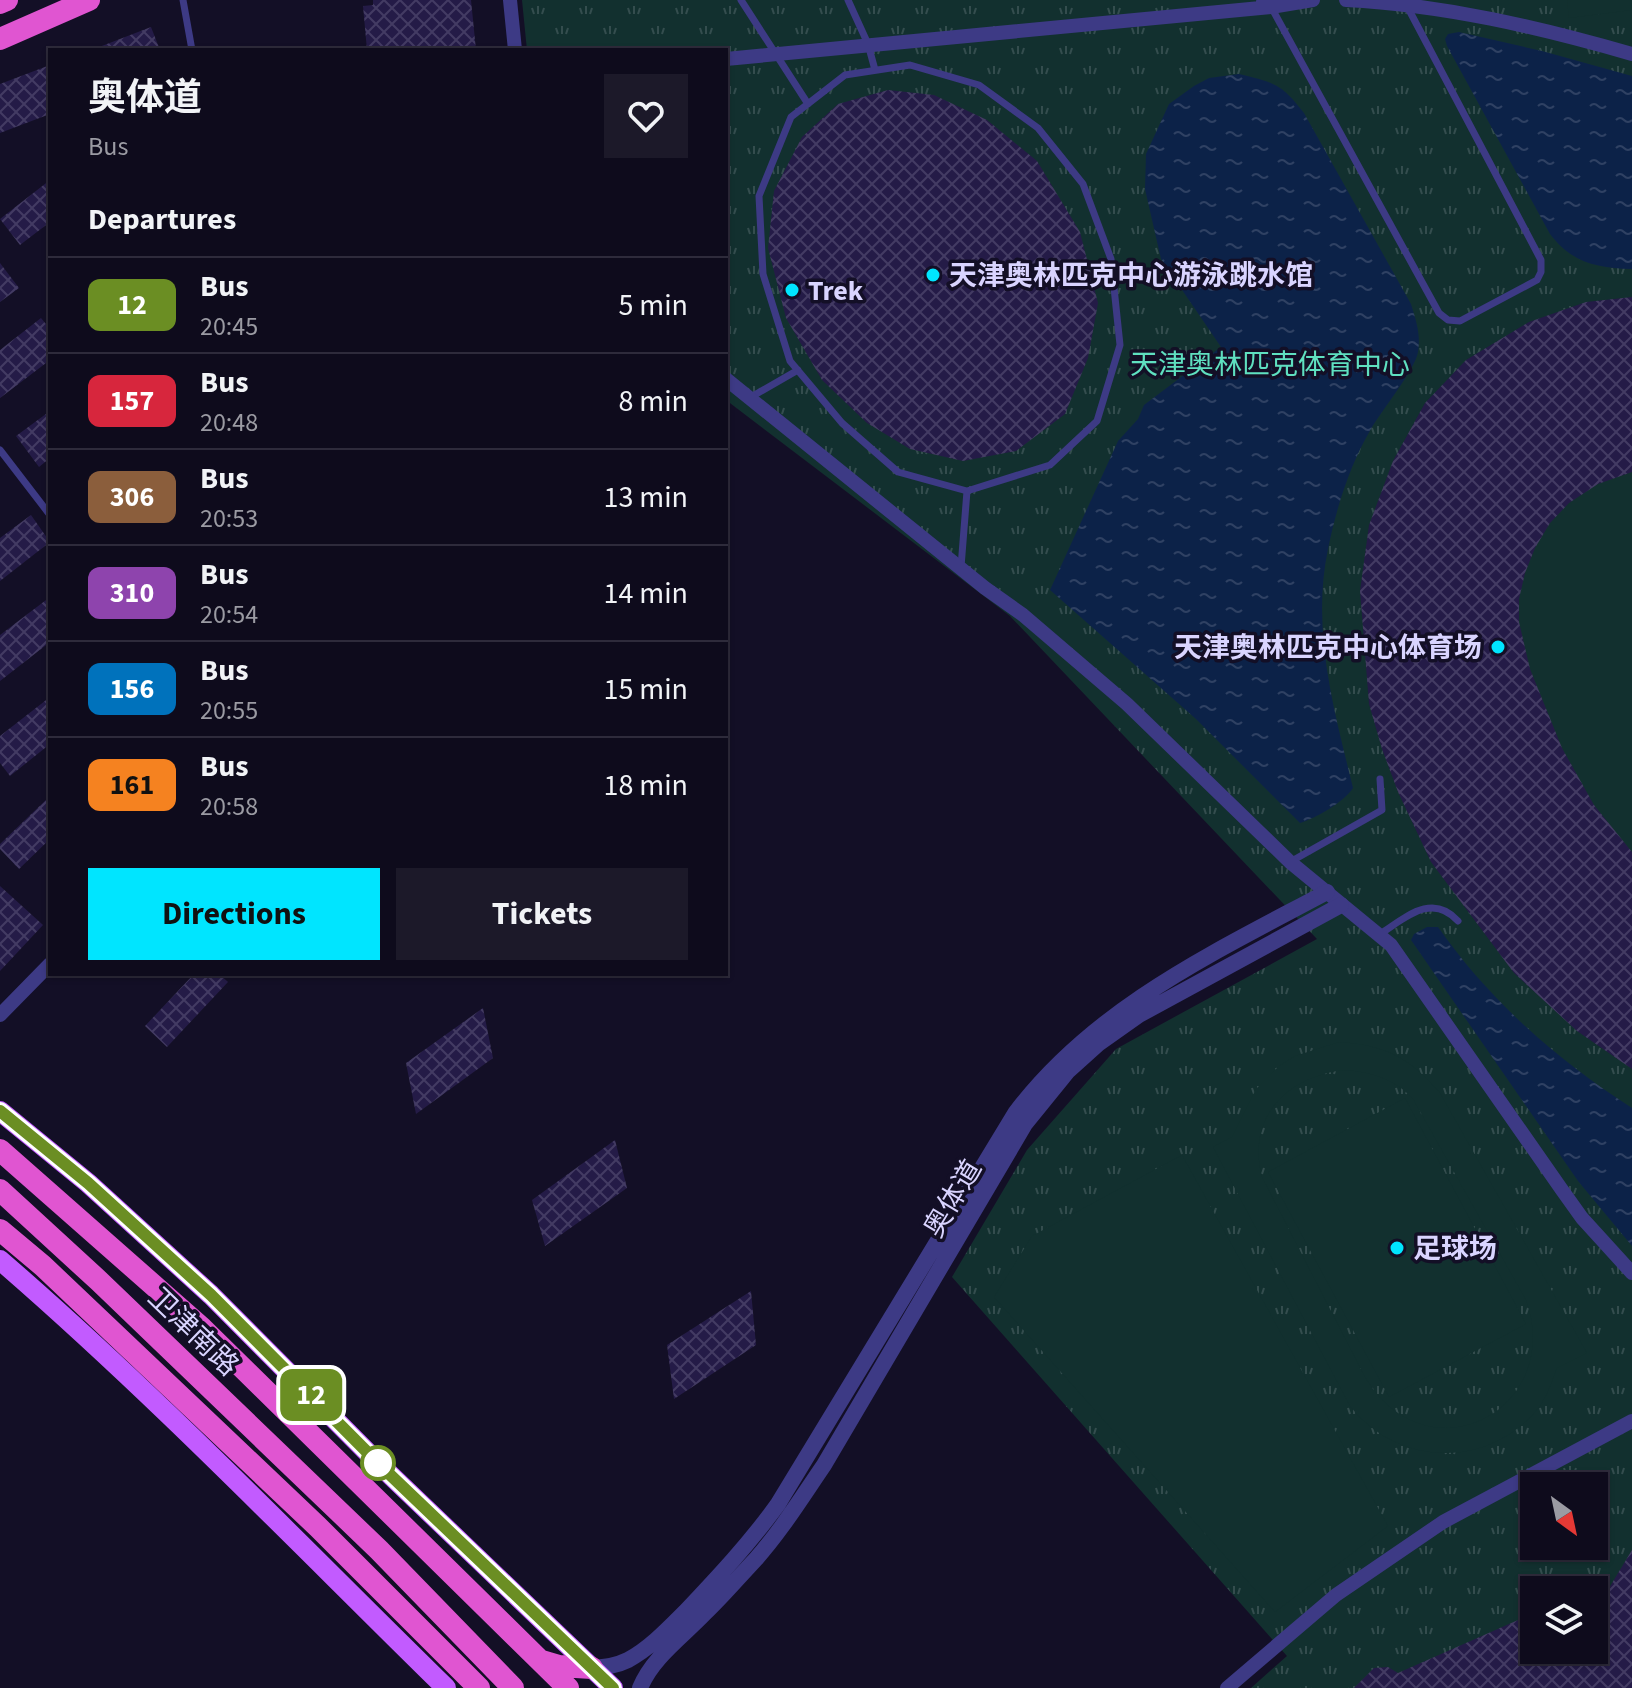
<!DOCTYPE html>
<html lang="en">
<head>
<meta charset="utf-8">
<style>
	body { margin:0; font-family:"Source Sans 3","Noto Sans SC",sans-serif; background:#1c1929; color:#f1f3f6; height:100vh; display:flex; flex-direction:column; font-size:30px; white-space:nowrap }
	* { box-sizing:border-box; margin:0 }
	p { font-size:26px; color:#9b9ba3 }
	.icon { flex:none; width:44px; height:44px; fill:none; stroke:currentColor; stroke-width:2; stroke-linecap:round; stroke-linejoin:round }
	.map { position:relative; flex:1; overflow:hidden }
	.side { position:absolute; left:48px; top:48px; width:680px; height:928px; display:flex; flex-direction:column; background:#0e0b1c; border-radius:0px; box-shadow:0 2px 6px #0004,0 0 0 2px #2e2b3b }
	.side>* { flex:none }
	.badge { padding:0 16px; border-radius:12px; font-size:28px; line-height:52px }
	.needle { width:52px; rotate:147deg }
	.controls { position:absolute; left:1520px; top:1472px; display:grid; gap:16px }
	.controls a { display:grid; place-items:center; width:88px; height:88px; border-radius:0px; background:#0e0b1c; box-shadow:0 2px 6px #0004,0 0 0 2px #2e2b3b; font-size:40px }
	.map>.badge { position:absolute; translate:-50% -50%; box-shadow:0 0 0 4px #fff }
	h2 { padding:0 40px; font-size:30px; line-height:72px }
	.round { display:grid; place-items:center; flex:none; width:84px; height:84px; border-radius:0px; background:#1c1929 }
	.headline { display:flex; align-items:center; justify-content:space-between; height:136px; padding:0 40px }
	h1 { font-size:38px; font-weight:700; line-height:60px }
	.button { display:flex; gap:16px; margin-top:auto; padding:16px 40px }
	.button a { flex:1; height:92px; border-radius:0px; background:#00e5ff; color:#111; font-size:32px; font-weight:700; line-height:92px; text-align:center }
	.button a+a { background:#1c1929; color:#f1f3f6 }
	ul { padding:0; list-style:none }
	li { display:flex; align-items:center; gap:24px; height:96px; padding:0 40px; border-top:2px solid #2e2b3b }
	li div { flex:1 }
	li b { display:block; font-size:30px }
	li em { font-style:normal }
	li .badge { min-width:88px; font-weight:700; text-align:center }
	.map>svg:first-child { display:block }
	.grass { fill:url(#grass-tufts); fill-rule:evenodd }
	.pitch { fill:#12302f; fill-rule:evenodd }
	.water { fill:url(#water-ripples) }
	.building { fill:url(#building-cross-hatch) }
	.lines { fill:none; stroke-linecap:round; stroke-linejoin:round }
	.service { stroke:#3d3a85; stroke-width:7 }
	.minor { stroke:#3d3a85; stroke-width:14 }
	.tertiary { stroke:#3d3a85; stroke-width:16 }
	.primary { stroke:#c25bff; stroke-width:20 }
	.trunk { stroke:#e055d1; stroke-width:22 }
	.line-casing { stroke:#fff; stroke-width:18 }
	.line { stroke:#6b8e23; stroke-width:12 }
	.poi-dot { fill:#00e5ff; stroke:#130f26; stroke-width:3 }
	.stop-dot { fill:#fff; stroke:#6b8e23; stroke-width:4 }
	.labels { text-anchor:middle; stroke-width:7; stroke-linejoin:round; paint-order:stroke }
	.poi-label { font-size:28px; font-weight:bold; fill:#d9d4ff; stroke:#130f26; text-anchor:start }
	.park-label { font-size:28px; fill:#5fe0c0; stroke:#130f26 }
	.street-label { font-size:28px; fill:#d9d4ff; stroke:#130f26 }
</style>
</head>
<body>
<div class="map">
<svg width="1632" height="1688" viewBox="0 0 1632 1688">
	<defs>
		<pattern id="grass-tufts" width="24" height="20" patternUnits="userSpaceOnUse" patternTransform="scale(2)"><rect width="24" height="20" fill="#12302f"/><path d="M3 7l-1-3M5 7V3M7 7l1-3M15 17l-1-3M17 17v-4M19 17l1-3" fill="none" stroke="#344d4e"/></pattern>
		<pattern id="water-ripples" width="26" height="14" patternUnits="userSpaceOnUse" patternTransform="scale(2)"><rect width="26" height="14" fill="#0c2248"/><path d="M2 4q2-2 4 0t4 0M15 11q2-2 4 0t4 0" fill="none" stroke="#2f4163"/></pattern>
		<pattern id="building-cross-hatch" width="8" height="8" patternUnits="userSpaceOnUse" patternTransform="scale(2)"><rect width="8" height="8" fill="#241b47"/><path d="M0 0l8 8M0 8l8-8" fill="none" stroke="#433b63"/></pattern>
	</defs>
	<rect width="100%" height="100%" fill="#130f26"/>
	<path class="grass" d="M522 0H1632V1688H1251L1287 1656 952 1277 1027 1150 1116 1049 1317 939 1010 616 726 400V50H527ZM1534 1486H1594V1546H1534ZM1534 1590H1594V1650H1534Z"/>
	<path class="pitch" d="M1567 0H1631L1632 10 1569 18Z
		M1632 297V1069L1577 1031 1514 973 1431 862 1398 792 1382 749 1369 704 1360 591 1369 525 1393 461 1425 403 1466 360 1529 322 1586 302Z
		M1339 1042C1385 1045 1409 1057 1440 1093L1587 1353 1557 1368C1551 1384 1546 1400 1535 1412 1484 1470 1396 1465 1350 1406L1213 1147 1232 1137 1256 1089 1279 1066 1295 1056ZM1345 1070C1371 1072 1395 1079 1413 1099L1526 1300C1565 1409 1428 1482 1365 1377L1262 1177C1246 1117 1288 1076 1345 1070Z
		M1405 1098 1526 1324 1389 1397 1268 1172Z
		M1182 1155 1388 1526 1275 1612 994 1297 1032 1236Z"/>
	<path class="water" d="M1459 32 1542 51 1632 76V269C1597 268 1572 263 1550 234L1447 46 1445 39 1448 34Z
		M1239 74C1275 83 1281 83 1304 113L1411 304C1416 320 1421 335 1418 352 1415 370 1381 411 1371 429 1350 464 1336 509 1328 549 1311 630 1334 710 1353 788 1344 802 1316 818 1300 823L1196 719 1050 590 1118 441 1138 419 1144 405 1221 347 1161 259 1145 189 1146 154 1169 104 1194 86 1209 78Z
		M1427 927H1438C1490 1001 1557 1060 1632 1108V1246L1578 1181 1411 940 1414 934Z"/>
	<path class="building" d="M373 0H471L476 50H367L363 6 373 5Z
		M151 27 160 50H94V49Z
		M50 65V114L0 133V84Z
		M888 90 934 95 987 120 1037 161 1080 232 1098 303 1088 358 1065 414 1016 451 963 461 910 449 867 423 822 380 786 318 768 248 774 191 802 137 838 104Z
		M50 180V222L20 245 0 219Z
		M0 263 19 288 0 302Z
		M1632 297V472L1598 484 1569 503 1550 523 1535 548 1525 573 1519 599V622L1530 669 1562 748 1594 805 1632 852V1069L1577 1031 1514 973 1431 862 1398 792 1382 749 1369 704 1360 591 1369 525 1393 461 1425 403 1466 360 1529 322 1586 302Z
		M41 318 50 329V360L0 398V350Z
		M50 411V458L39 467 16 436Z
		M31 515 50 542 0 581V538Z
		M50 597V642L0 681V635Z
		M50 697V744L10 776 0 763V736Z
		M50 796V839L19 869 0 849V844Z
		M0 886 43 925 0 971Z
		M194 974H219L228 982 167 1047 145 1026Z
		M483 1008 493 1058 416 1114 406 1063Z
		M615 1140 627 1188 545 1246 532 1200Z
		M751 1291 756 1345 674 1399 667 1345Z
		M1632 1550V1688H1354L1374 1668 1388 1667 1398 1673 1534 1613V1650H1595L1609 1588Z"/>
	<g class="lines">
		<path class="service" d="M183 0 192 50
			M741 0 808 104
			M848 0 868 44 875 70
			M1270 5 1439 313 1448 320 1460 321 1537 280 1541 272V260L1408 8
			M751 397 798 370
			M0 450 50 515
			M961 567 967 491 898 472 842 423 790 361 763 274 759 196 791 117 845 75 910 65 979 85 1038 128 1083 184 1111 259 1120 345 1097 421 1050 465 967 491
			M1290 862 1382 810 1380 779
			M1380 934C1405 918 1432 892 1458 921"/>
		<path class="minor" d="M510 0 515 50
			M1346 0C1444 5 1538 27 1632 54
			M1263 2 1271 7 1313 0
			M726 59 1271 7
			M726 379 985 588 1023 615 1127 704 1290 862 1391 945 1562 1190 1582 1218 1632 1273
			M0 1015 50 964
			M1227 1688 1336 1595 1443 1522 1632 1421"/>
		<path class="tertiary" d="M592 1668C605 1667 616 1666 628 1660 649 1649 668 1629 685 1612 718 1577 750 1543 778 1504L1016 1112C1096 1007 1213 953 1327 892
			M640 1688C652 1658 682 1637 704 1614 722 1597 738 1578 755 1560 781 1531 802 1497 824 1465L1025 1124 1068 1071 1098 1044 1139 1015 1341 905"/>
		<path class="primary" d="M0 1111 88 1183 211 1295 383 1468 613 1688
			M0 1260C156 1395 299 1544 446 1688"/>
		<path class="trunk" d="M0 3 7 0
			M0 39 89 0
			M0 1150 202 1328 568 1688
			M0 1190 99 1281 379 1550 513 1688
			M0 1230 43 1266 318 1527 479 1688
			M542 1661 559 1666 592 1668"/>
	</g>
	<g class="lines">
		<defs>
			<path id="line" d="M0 1111 88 1183 211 1295 383 1468 613 1688"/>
		</defs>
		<use href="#line" class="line-casing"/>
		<use href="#line" class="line"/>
	</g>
	<g class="poi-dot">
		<circle cx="933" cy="275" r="8"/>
		<circle cx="792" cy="290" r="8"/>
		<circle cx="1498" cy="647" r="8"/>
		<circle cx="1397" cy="1248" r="8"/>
	</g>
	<circle class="stop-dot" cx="378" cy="1463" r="16"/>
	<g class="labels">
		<g class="poi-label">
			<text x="949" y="285">天津奥林匹克中心游泳跳水馆</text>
			<text x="808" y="300">Trek</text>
			<text x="1482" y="657" text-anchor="end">天津奥林匹克中心体育场</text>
			<text x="1413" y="1258">足球场</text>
		</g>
		<g class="park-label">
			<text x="1270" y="374">天津奥林匹克体育中心</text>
		</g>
		<g class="street-label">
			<text transform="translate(952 1198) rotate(-59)" y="10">奥体道</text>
			<text transform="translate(194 1331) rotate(44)" y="10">卫津南路</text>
		</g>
	</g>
</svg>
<div class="controls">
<a><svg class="needle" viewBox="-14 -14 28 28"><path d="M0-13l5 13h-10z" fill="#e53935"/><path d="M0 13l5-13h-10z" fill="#9b9ba3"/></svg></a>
<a><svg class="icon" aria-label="layers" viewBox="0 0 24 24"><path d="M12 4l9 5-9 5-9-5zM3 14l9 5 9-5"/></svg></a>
</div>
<b class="badge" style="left:311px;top:1395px;background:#6b8e23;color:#fff">12</b>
<section class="side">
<div class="headline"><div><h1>奥体道</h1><p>Bus</p></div><a class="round"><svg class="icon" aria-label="heart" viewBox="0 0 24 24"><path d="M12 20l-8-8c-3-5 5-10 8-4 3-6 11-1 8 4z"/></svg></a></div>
<h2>Departures</h2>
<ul>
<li><span class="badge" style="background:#6b8e23;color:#fff">12</span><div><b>Bus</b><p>20:45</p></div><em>5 min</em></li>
<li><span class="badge" style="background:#d7263d;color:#fff">157</span><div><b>Bus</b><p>20:48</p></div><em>8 min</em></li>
<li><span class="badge" style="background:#8b5e3c;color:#fff">306</span><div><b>Bus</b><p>20:53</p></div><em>13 min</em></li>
<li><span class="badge" style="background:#8e44ad;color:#fff">310</span><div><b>Bus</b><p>20:54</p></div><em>14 min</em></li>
<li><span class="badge" style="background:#0072bc;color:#fff">156</span><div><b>Bus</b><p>20:55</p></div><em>15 min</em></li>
<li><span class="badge" style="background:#f58220;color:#111">161</span><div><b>Bus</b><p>20:58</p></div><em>18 min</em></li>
</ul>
<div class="button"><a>Directions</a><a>Tickets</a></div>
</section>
</div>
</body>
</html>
